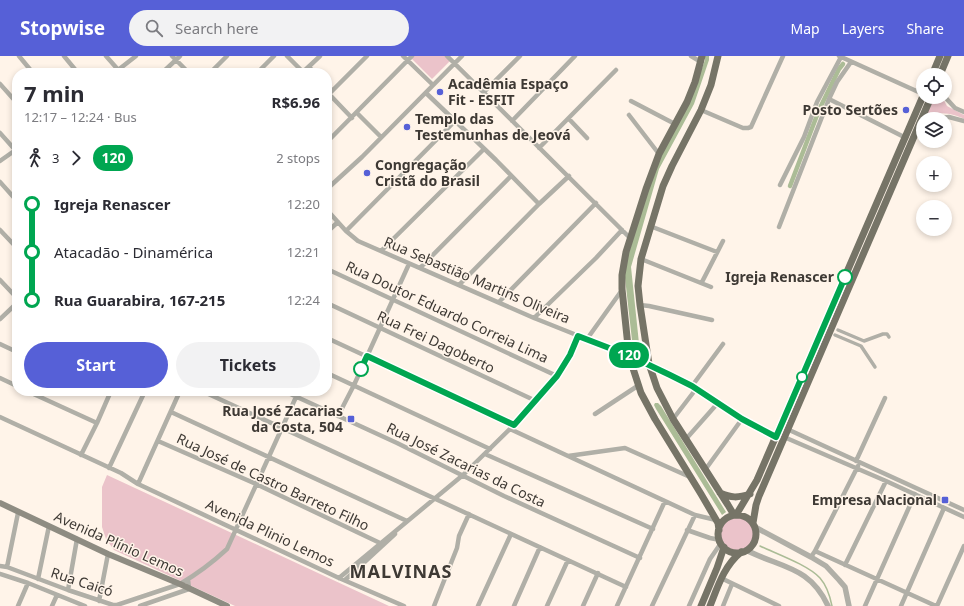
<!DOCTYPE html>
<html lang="en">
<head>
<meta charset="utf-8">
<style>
	body { margin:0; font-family:"Noto Sans",sans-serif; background:#f2f2f3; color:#2b2b33; height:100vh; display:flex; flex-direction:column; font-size:15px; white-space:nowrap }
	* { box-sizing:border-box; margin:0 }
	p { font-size:13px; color:#7c7c81 }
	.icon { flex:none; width:22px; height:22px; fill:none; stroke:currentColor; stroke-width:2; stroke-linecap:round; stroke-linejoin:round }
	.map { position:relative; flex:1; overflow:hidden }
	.sheet { position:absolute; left:12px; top:12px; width:320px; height:328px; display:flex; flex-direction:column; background:#fff; border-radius:16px; box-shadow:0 2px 6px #0003 }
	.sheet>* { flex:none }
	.badge { padding:0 8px; border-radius:13px; font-size:14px; line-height:26px }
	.controls { position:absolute; left:916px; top:12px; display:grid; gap:8px }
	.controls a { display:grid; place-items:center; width:36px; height:36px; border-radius:50%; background:#fff; box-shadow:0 2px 6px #0003; font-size:20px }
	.map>.badge { position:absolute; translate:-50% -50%; box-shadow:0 0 0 2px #fff }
	.legs { display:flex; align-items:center; gap:6px; height:44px; padding:0 12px; font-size:13px }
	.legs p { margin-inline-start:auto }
	.headline { display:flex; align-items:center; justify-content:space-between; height:68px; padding:0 12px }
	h1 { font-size:22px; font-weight:700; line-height:30px }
	.primary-button { display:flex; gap:8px; margin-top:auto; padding:8px 12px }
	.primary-button a { flex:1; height:46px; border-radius:24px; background:#5660d7; color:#fff; font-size:16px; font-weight:700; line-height:46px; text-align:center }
	.primary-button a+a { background:#f2f2f3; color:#2b2b33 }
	ul { padding:0 12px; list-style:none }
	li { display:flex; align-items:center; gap:14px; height:48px; font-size:15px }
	li i { display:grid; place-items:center; width:6px; height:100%; margin:0 5px; background:currentColor }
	li i::after { content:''; width:10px; height:10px; margin:-5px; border:3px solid; border-radius:50%; background:#fff }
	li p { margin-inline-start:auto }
	li:first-child i { background:linear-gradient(#0000 50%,currentColor 0) }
	li:last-child i { background:linear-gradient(currentColor 50%,#0000 0) }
	header { display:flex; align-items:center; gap:24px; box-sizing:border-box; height:56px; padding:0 20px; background:#5660d7; color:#fff }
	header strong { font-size:19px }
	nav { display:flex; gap:22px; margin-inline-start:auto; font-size:14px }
	.search { width:280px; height:36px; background:#f2f2f3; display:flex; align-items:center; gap:10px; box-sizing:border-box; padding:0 14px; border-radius:22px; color:#7c7c81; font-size:15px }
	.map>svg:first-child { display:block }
	.green { fill:#ebc3ca }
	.water { fill:#abbc96 }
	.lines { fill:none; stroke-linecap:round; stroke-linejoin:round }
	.stream { stroke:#abbc96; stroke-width:1.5 }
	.canal { stroke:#abbc96; stroke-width:4.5 }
	.pedestrian { stroke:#b0afa7; stroke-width:3.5 }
	.minor { stroke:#b0afa7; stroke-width:4.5 }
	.tertiary { stroke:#b0afa7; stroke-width:5.5 }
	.secondary { stroke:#8e8c82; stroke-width:6 }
	.primary { stroke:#767467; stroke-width:7 }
	.line-1-casing { stroke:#fff; stroke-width:9 }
	.line-1 { stroke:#00a651; stroke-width:6 }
	.poi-dot { fill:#5660d7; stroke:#fff4e9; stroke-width:1.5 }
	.stop-1-dot { fill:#fff; stroke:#00a651; stroke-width:2 }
	.labels { text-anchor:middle; stroke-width:3; stroke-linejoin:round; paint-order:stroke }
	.poi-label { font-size:14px; font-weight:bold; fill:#3e3934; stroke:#fff4e9; text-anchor:start }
	.stop-label { font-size:14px; font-weight:bold; fill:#3e3934; stroke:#fff4e9; text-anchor:end }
	.street-label { font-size:14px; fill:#3e3934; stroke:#fff4e9 }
	.district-label { font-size:18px; font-weight:bold; letter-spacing:1px; fill:#3e3934; stroke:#fff4e9 }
</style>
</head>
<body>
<header>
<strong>Stopwise</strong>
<div class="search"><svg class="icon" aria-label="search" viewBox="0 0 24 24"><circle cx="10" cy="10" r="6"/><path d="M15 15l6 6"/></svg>Search here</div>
<nav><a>Map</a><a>Layers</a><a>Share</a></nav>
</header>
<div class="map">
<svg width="964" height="550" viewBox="0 0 964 550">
	<rect width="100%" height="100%" fill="#fff4e9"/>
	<path class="green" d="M413 0H445L450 5 432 23 411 2Z
		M934 41H942L947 50 964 59V63C955 59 943 55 934 59 930 61 929 63 925 63Z
		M107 419 389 550H235L114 494 106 483 102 471V431Z
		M720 477a17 17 0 1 1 34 0a17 17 0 1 1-34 0Z"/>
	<path class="water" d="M705 0H709V4L694 48 659 113 631 211 640 297 638 303 635 301 633 293 624 213 654 113 689 47 705 4Z
		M655 347H658L661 350 726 456 722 459 656 353 654 349Z"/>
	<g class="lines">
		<path class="stream" d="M760 490C777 498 808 509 820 522 827 530 830 540 832 550"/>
		<path class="canal" d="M790 130 819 54 839 13 843 8"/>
		<path class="pedestrian" d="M838 274 864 285 883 278H887L889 281
			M835 279 861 290 875 311"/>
		<path class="minor" d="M19 0 33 17
			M64 0 78 17
			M106 0 121 17
			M172 0 189 17
			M287 0 303 16
			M403 0 433 29
			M447 0 630 182
			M691 0 701 6
			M839 0 923 38
			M309 11 315 17
			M118 14 136 0
			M162 17 180 0
			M210 17 227 0
			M257 17 274 0
			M302 17 320 0
			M0 28 17 47
			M327 29 332 35
			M484 36 520 0
			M426 37 496 104 539 148
			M329 38 352 62
			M327 40 367 0
			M945 41 955 52 964 56
			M829 43 906 82
			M631 45 675 68
			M701 54 743 72H748L751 71 783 0
			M357 57 381 81
			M629 59 659 98
			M569 63 587 82
			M934 63 949 61 964 65
			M512 65 575 0
			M0 77 17 96
			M327 86 412 0
			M539 92 616 14
			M0 105 17 93
			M0 126 17 145
			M780 129 804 81 817 46 841 1
			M327 133 362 101 462 0
			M327 154 346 175 358 185 534 262 649 308 692 330 742 363 776 381
			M650 170 717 196
			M779 171 829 43 837 26 851 6
			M0 174 17 192
			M346 175 455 65
			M327 176 338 166
			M381 195 484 93
			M641 203 711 231
			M420 212 511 120
			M327 213 557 320
			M0 224 17 242
			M702 226 723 185
			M459 229 539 148 569 120
			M499 246 596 147
			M327 247 536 345
			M640 249 649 250 712 264
			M534 262 596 202 622 174
			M0 263 17 247
			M327 282 514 369
			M587 283 622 234
			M0 288 17 296
			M327 317 490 393
			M0 322 17 330
			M692 330 723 288
			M27 335 97 367
			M102 335 109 338
			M180 335 138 428 339 522 404 550
			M202 335 626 531
			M284 335 397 387 504 440 640 502
			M171 356 407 465
			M595 358 639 329
			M338 360 354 329 409 208
			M0 361 121 417 138 428
			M673 363 696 333
			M510 373 695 459 716 464
			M787 373 964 454
			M784 381 886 425 964 461
			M686 383 717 348
			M158 385 256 428 380 487
			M485 398 653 473
			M81 399 97 367 111 335
			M568 400 625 392 690 421
			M856 405 885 342
			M109 412 145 335
			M705 414 742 363
			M687 474 710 482 720 484
			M815 495 936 550
			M811 501 815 495 858 410
			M845 509 886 425
			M0 510 7 511 68 534 113 549H117L180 528C197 518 213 506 227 493L296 341
			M7 511 18 457
			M0 518 28 527 85 550
			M339 522 463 419 514 369 557 320 570 299 578 280
			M721 522 779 550
			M38 523 49 470
			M345 524 395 478
			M68 534 77 483
			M99 545 108 498
			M18 550 28 527
			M52 550 57 539
			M140 550 189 533 188 523
			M434 550 457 492 459 480 469 458
			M478 550 511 478
			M514 550 540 491
			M547 550 568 504
			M583 550 598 517
			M617 550 665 445
			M652 550 695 459
			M689 550 710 503 721 487
			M723 550 732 528
			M865 550 915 438
			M901 550 944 452
			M937 550 964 490"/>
		<path class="tertiary" d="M755 471 811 501 826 510 839 524 845 531 849 550
			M746 494C781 512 810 510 828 550"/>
		<path class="secondary" d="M0 447 108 498 180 528 227 550"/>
		<path class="primary" d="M702 0 695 26 687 46 659 98 646 133 626 196 622 219V233L629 300 641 337 655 363 701 438 718 467 719 474
			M718 0 711 29 701 54 672 110 663 130 641 203 638 230 640 249 649 308 657 332 673 363 728 449 734 459
			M932 19 940 0
			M940 19 948 0
			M720 437C731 442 738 442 750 438
			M736 459 757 424 923 40
			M718 478a19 19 0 1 1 38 0a19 19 0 1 1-38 0Z
			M753 467 756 449 759 440 931 41
			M701 550 717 512 724 491
			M710 550C718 530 724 510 741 496"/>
	</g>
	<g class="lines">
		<defs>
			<path id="line-1" d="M361 313 367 300 514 369 557 320 570 299 578 280 630 300 670 319 692 330 742 363 776 381 845 221"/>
		</defs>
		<use href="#line-1" class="line-1-casing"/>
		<use href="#line-1" class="line-1"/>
	</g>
	<g class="poi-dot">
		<circle cx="440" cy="36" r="4"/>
		<circle cx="906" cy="54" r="4"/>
		<circle cx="407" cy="71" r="4"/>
		<circle cx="367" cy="117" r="4"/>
		<rect x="347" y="359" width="8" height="8" rx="2"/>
		<rect x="941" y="440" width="8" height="8" rx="2"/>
	</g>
	<g class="stop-1-dot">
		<circle cx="845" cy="221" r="7"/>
		<circle cx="361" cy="313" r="7"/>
		<circle cx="802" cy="321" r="5"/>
	</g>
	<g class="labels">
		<g class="poi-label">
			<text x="448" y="33">Acadêmia Espaço<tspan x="448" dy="16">Fit - ESFIT</tspan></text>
			<text x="898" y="59" text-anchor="end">Posto Sertões</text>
			<text x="415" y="68">Templo das<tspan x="415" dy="16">Testemunhas de Jeová</tspan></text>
			<text x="375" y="114">Congregação<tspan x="375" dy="16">Cristã do Brasil</tspan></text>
			<text x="343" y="360" text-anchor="end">Rua José Zacarias<tspan x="343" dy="16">da Costa, 504</tspan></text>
			<text x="937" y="449" text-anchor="end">Empresa Nacional</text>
		</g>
		<g class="stop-label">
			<text x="834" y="226">Igreja Renascer</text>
		</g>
		<g class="street-label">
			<text transform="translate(477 224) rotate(23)" y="5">Rua Sebastião Martins Oliveira</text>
			<text transform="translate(447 256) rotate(25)" y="5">Rua Doutor Eduardo Correia Lima</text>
			<text transform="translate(436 286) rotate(25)" y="5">Rua Frei Dagoberto</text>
			<text transform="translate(466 409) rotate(26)" y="5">Rua José Zacarias da Costa</text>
			<text transform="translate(273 426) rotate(25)" y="5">Rua José de Castro Barreto Filho</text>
			<text transform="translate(270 477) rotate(25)" y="5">Avenida Plinio Lemos</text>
			<text transform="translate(119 488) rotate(24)" y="5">Avenida Plínio Lemos</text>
			<text transform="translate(82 526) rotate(18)" y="5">Rua Caicó</text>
		</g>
		<g class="district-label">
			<text x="401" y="522">MALVINAS</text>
		</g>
	</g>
</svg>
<div class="controls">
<a><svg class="icon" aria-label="locate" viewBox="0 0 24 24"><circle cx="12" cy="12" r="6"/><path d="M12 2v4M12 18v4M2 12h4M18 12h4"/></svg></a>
<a><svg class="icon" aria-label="layers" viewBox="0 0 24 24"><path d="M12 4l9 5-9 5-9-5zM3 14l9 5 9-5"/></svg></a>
<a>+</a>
<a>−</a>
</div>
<b class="badge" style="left:629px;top:299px;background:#00a651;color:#fff">120</b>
<section class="sheet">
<div class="headline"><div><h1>7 min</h1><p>12:17 – 12:24 · Bus</p></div><b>R$6.96</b></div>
<div class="legs"><svg class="icon" aria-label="walk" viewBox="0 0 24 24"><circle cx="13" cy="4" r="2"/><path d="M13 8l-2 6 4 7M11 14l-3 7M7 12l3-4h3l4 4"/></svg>3<svg class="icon" aria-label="forward" viewBox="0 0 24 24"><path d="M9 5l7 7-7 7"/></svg><b class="badge" style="background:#00a651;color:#fff">120</b><p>2 stops</p></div>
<ul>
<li><i style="color:#00a651"></i><b>Igreja Renascer</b><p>12:20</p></li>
<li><i style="color:#00a651"></i><span>Atacadão - Dinamérica</span><p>12:21</p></li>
<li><i style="color:#00a651"></i><b>Rua Guarabira, 167-215</b><p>12:24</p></li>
</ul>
<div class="primary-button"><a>Start</a><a>Tickets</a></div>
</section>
</div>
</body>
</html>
